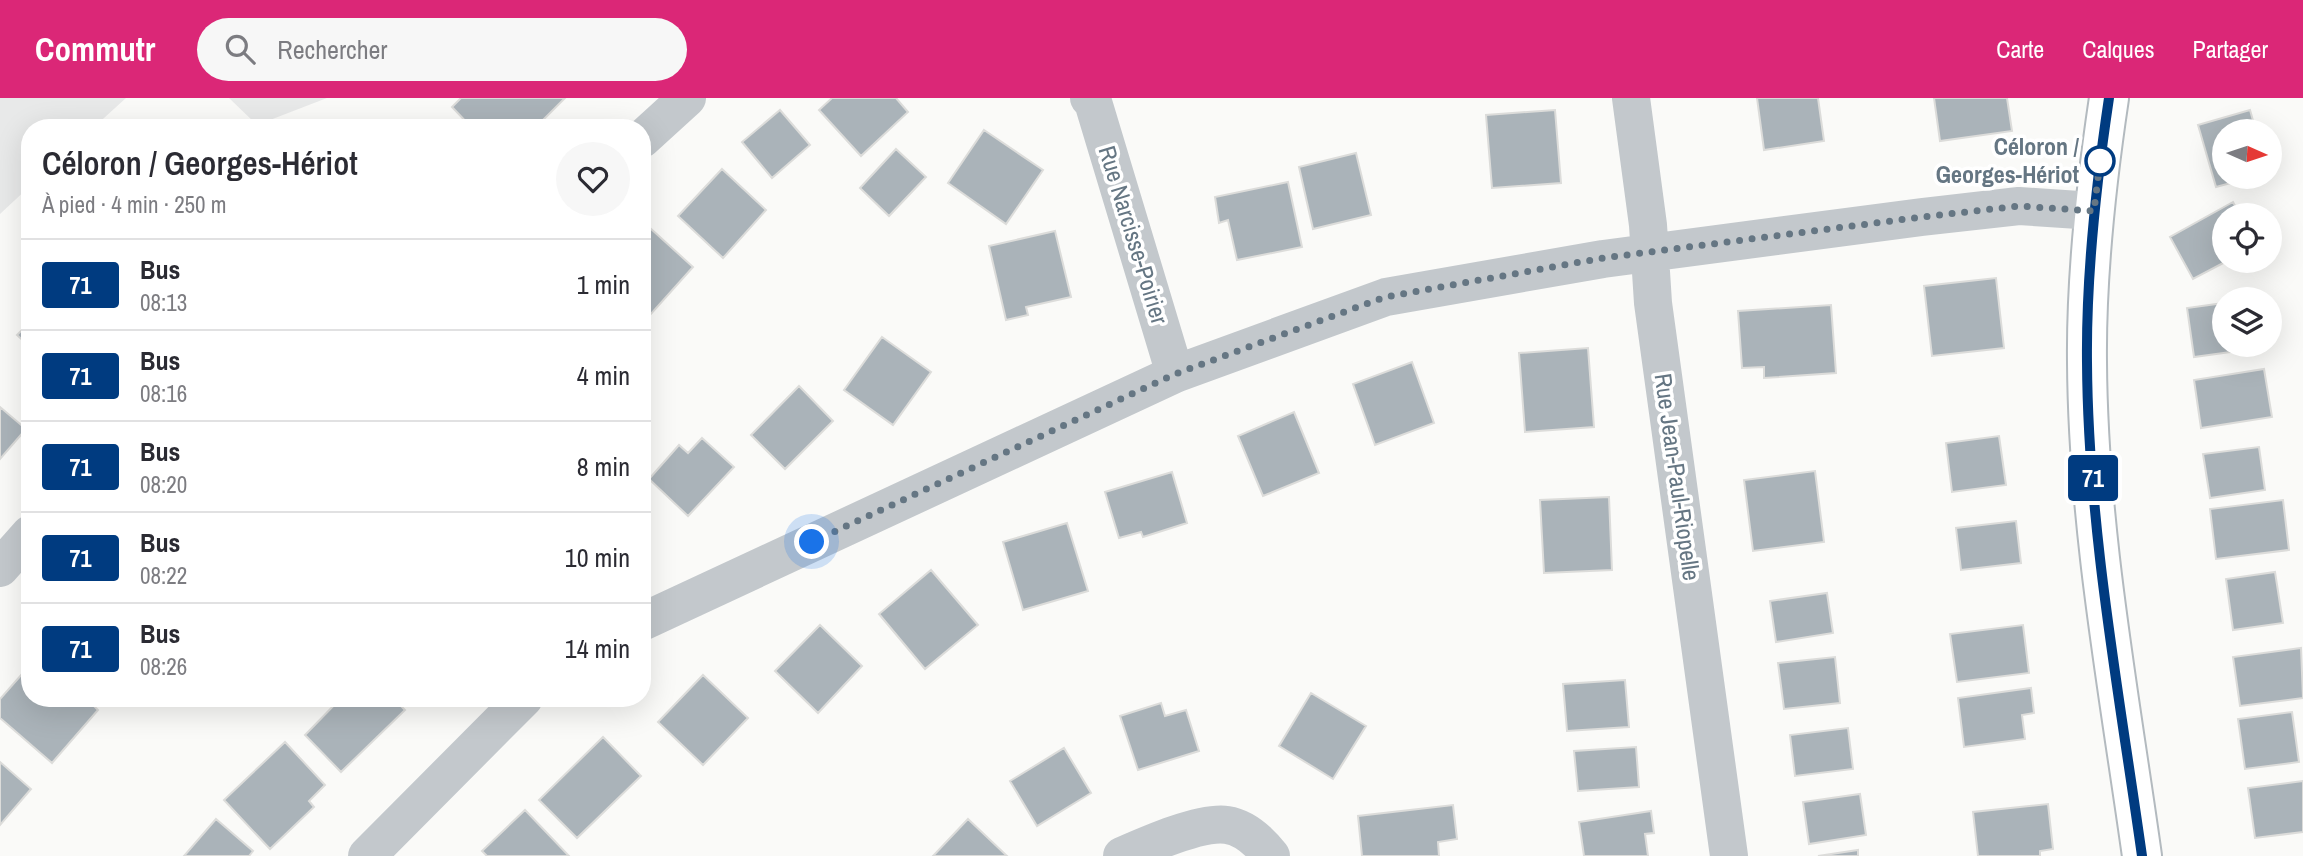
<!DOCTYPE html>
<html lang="fr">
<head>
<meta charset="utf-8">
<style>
	body { margin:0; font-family:"Archivo Narrow",sans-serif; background:#f7f7f7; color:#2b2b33; height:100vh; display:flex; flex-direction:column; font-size:26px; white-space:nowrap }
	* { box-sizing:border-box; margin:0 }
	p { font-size:23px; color:#7c7c81 }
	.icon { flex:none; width:38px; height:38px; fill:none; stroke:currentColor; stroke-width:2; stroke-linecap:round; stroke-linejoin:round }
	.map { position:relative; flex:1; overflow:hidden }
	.details { position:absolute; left:21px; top:21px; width:630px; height:588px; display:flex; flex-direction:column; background:#fff; border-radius:28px; box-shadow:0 7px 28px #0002 }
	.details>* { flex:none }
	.badge { padding:0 14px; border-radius:5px; font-size:24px; line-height:46px }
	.needle { width:46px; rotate:93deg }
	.controls { position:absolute; left:2212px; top:21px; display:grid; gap:14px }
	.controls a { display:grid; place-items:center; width:70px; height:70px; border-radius:50%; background:#fff; box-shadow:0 7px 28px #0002; font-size:35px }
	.you { position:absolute; width:35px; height:35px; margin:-18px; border:5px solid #fff; border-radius:50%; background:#1a73e8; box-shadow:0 0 0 10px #1a73e833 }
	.map>.badge { position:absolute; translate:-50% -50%; box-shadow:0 0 0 4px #fff }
	.round { display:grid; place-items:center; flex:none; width:74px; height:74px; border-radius:37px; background:#f7f7f7 }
	.head { display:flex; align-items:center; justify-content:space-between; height:119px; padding:0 21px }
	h1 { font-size:33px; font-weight:600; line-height:52px }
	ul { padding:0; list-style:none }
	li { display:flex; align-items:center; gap:21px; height:91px; padding:0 21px; border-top:2px solid #e1e1e2 }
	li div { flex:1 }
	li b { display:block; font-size:26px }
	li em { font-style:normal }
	li .badge { min-width:77px; font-weight:700; text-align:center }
	header { display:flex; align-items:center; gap:42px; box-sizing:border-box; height:98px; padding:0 35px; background:#db2777; color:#fff }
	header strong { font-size:33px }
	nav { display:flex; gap:38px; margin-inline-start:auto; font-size:24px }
	.search { width:490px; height:63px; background:#f7f7f7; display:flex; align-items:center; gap:18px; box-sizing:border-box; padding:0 24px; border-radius:38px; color:#7c7c81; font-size:26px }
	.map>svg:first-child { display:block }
	.built { fill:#e8e9e9 }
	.building { fill:#aab3b9; stroke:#dcdcda; stroke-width:2 }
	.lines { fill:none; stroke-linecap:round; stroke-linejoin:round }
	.secondary-casing { stroke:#b3babf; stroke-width:42 }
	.street { stroke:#c3c8cc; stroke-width:38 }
	.secondary { stroke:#fff; stroke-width:38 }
	.line-casing { stroke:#fff; stroke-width:16 }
	.line { stroke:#003b80; stroke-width:10 }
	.walk { stroke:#657683; stroke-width:7; stroke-dasharray:0 12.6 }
	.stop-dot { fill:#fff; stroke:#003b80; stroke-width:3.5 }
	.labels { text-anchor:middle; stroke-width:7; stroke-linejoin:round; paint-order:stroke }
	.stop-label { font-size:24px; font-weight:bold; fill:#657683; stroke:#fff; text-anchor:end }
	.street-label { font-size:24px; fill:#657683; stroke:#fff }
</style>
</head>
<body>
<header>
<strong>Commutr</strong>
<div class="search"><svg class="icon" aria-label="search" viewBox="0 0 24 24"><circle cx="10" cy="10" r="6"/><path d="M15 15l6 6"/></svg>Rechercher</div>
<nav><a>Carte</a><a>Calques</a><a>Partager</a></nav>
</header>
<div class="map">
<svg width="2303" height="758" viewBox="0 0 2303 758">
	<rect width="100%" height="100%" fill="#fafaf8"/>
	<path class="built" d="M0 0H126L93 30H30V88L0 116Z
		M229 0H327L257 27Z"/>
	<path class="building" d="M461 0H565L535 30H472L452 9Z
		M832 0H896L908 14 861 58 819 12Z
		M1757 0H1818L1824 43 1764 52Z
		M1934 0H2007L2012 33 1940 43Z
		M780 12 810 47 772 80 742 44Z
		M1555 12 1561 85 1492 90 1486 17Z
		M2250 12 2256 33H2224V79H2253L2216 89 2198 27Z
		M984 32 1043 72 1006 126 948 85Z
		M896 51 926 79 889 118 860 90Z
		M1356 55 1371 117 1313 131 1299 69Z
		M722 71 766 112 723 160 678 118Z
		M1288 84 1302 149 1237 162 1228 122 1219 125 1215 99Z
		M2233 104 2240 117H2224V163H2227L2193 181 2170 139Z
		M650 130 693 169 650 217 642 211V139Z
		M1055 133 1071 199 1026 209 1028 217 1006 222 989 148Z
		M1996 180 2004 250 1932 258 1924 188Z
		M2224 205V247H2260V250L2194 259 2187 210Z
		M1831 207 1836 275 1764 280V269L1742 270 1738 213Z
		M30 224V249L17 237Z
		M882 239 931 274 893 327 844 292Z
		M1588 250 1594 329 1525 334 1519 255Z
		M1412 264 1434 325 1375 347 1353 286Z
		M2264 271 2272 319 2201 330 2194 282Z
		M799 288 833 323 785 371 751 337Z
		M0 309 26 331 0 361Z
		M1294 314 1319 375 1263 398 1238 338Z
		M1999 338 2006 387 1952 394 1946 345Z
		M702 340 734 369 688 418 649 381 679 347 688 355Z
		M2259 349 2265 392 2210 400 2203 356Z
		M1815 373 1824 444 1753 453 1744 382Z
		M1172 374 1187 425 1143 439 1141 434 1119 440 1105 394Z
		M1609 399 1612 472 1544 475 1540 402Z
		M2283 402 2289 452 2216 461 2210 411Z
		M2016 423 2021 465 1961 472 1956 430Z
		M1067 425 1088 493 1023 512 1003 444Z
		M931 472 978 527 925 571 879 516Z
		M2275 474 2283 525 2233 532 2226 481Z
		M1827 495 1833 535 1776 544 1770 503Z
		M820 527 862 568 818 615 775 573Z
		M2023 527 2029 575 1957 584 1950 536Z
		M2301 550 2303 600 2240 608 2233 559Z
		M1835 559 1840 605 1784 611 1778 565Z
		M30 567V600H86L98 612 52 665 0 620V601Z
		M703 577 748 620 703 667 658 624Z
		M1625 582 1629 629 1567 633 1563 586Z
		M2031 590 2034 615 2022 617 2025 641 1964 649 1958 600Z
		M1311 595 1366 628 1333 681 1279 648Z
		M341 600H393L405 612 341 674 305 637Z
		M1161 605 1165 618 1186 612 1199 653 1138 672 1120 618Z
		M2292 614 2299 664 2245 671 2238 621Z
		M1848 630 1853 671 1795 678 1790 637Z
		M603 639 641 678 577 740 539 702Z
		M285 644 325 687 309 703 314 709 270 751 224 702Z
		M1636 649 1639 689 1578 693 1574 653Z
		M1064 650 1091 695 1037 728 1010 683Z
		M0 664 31 691 0 727Z
		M2303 683V734L2255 740 2248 690Z
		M1860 696 1866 737 1809 746 1803 704Z
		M2048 706 2053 751 2040 753V758H1978L1973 714Z
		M1453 707 1457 741 1438 744 1439 758H1362L1358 718Z
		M525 712 569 758H487L482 753Z
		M1651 713 1654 735 1645 736 1648 758H1584L1579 724Z
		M216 721 253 753 249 758H184Z
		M968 721 1007 758H933Z
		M1858 752V758H1818Z"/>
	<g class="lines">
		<defs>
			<path id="secondary" d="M2109 0C2096 87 2086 175 2087 264 2088 429 2119 594 2142 758"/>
		</defs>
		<use href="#secondary" class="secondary-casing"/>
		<path class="street" d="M1089 0 1093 4 1175 276
			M1631 0 1648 127 1653 205 1729 758
			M642 41 687 0
			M0 470 30 436
			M642 524 1175 276 1386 199 1603 161 1922 119 2019 108 2094 113
			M367 758 524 600
			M1122 758C1147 747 1201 723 1227 727 1246 730 1260 744 1271 758"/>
		<use href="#secondary" class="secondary"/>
	</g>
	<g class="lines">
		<defs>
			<path id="line" d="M2109 0C2096 87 2086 175 2087 264 2088 429 2119 594 2142 758"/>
		</defs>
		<use href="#line" class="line-casing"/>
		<use href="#line" class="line"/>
		<path class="walk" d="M812 444 1175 276 1385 199 1603 160 1922 119 2019 108 2094 113 2100 63"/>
	</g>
	<circle class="stop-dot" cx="2100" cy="63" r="14"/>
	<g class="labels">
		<g class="stop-label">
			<text x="2079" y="57">Céloron /<tspan x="2079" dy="28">Georges-Hériot</tspan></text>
		</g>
		<g class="street-label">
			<text transform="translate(1133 137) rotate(73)" y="8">Rue Narcisse-Poirier</text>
			<text transform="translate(1677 379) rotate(82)" y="8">Rue Jean-Paul-Riopelle</text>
		</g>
	</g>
</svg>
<div class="controls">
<a><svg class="needle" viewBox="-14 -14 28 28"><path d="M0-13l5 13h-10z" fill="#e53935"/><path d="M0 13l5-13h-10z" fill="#7c7c81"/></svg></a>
<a><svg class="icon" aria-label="locate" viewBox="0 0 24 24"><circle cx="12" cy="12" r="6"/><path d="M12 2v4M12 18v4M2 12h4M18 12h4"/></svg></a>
<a><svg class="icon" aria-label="layers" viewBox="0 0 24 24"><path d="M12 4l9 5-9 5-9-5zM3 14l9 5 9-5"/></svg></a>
</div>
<div class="you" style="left:812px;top:444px"></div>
<b class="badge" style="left:2093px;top:380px;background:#003b80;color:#fff">71</b>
<section class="details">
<div class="head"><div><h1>Céloron / Georges-Hériot</h1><p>À pied · 4 min · 250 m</p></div><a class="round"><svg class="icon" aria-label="heart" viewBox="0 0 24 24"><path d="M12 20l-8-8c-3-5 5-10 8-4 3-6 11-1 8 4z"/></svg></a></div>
<ul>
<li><span class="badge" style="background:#003b80;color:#fff">71</span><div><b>Bus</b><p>08:13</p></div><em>1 min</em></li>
<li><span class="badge" style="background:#003b80;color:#fff">71</span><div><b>Bus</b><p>08:16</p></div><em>4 min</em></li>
<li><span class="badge" style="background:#003b80;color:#fff">71</span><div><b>Bus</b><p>08:20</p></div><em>8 min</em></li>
<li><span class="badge" style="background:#003b80;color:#fff">71</span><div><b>Bus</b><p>08:22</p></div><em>10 min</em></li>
<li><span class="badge" style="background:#003b80;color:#fff">71</span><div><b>Bus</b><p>08:26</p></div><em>14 min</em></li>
</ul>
</section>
</div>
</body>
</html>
